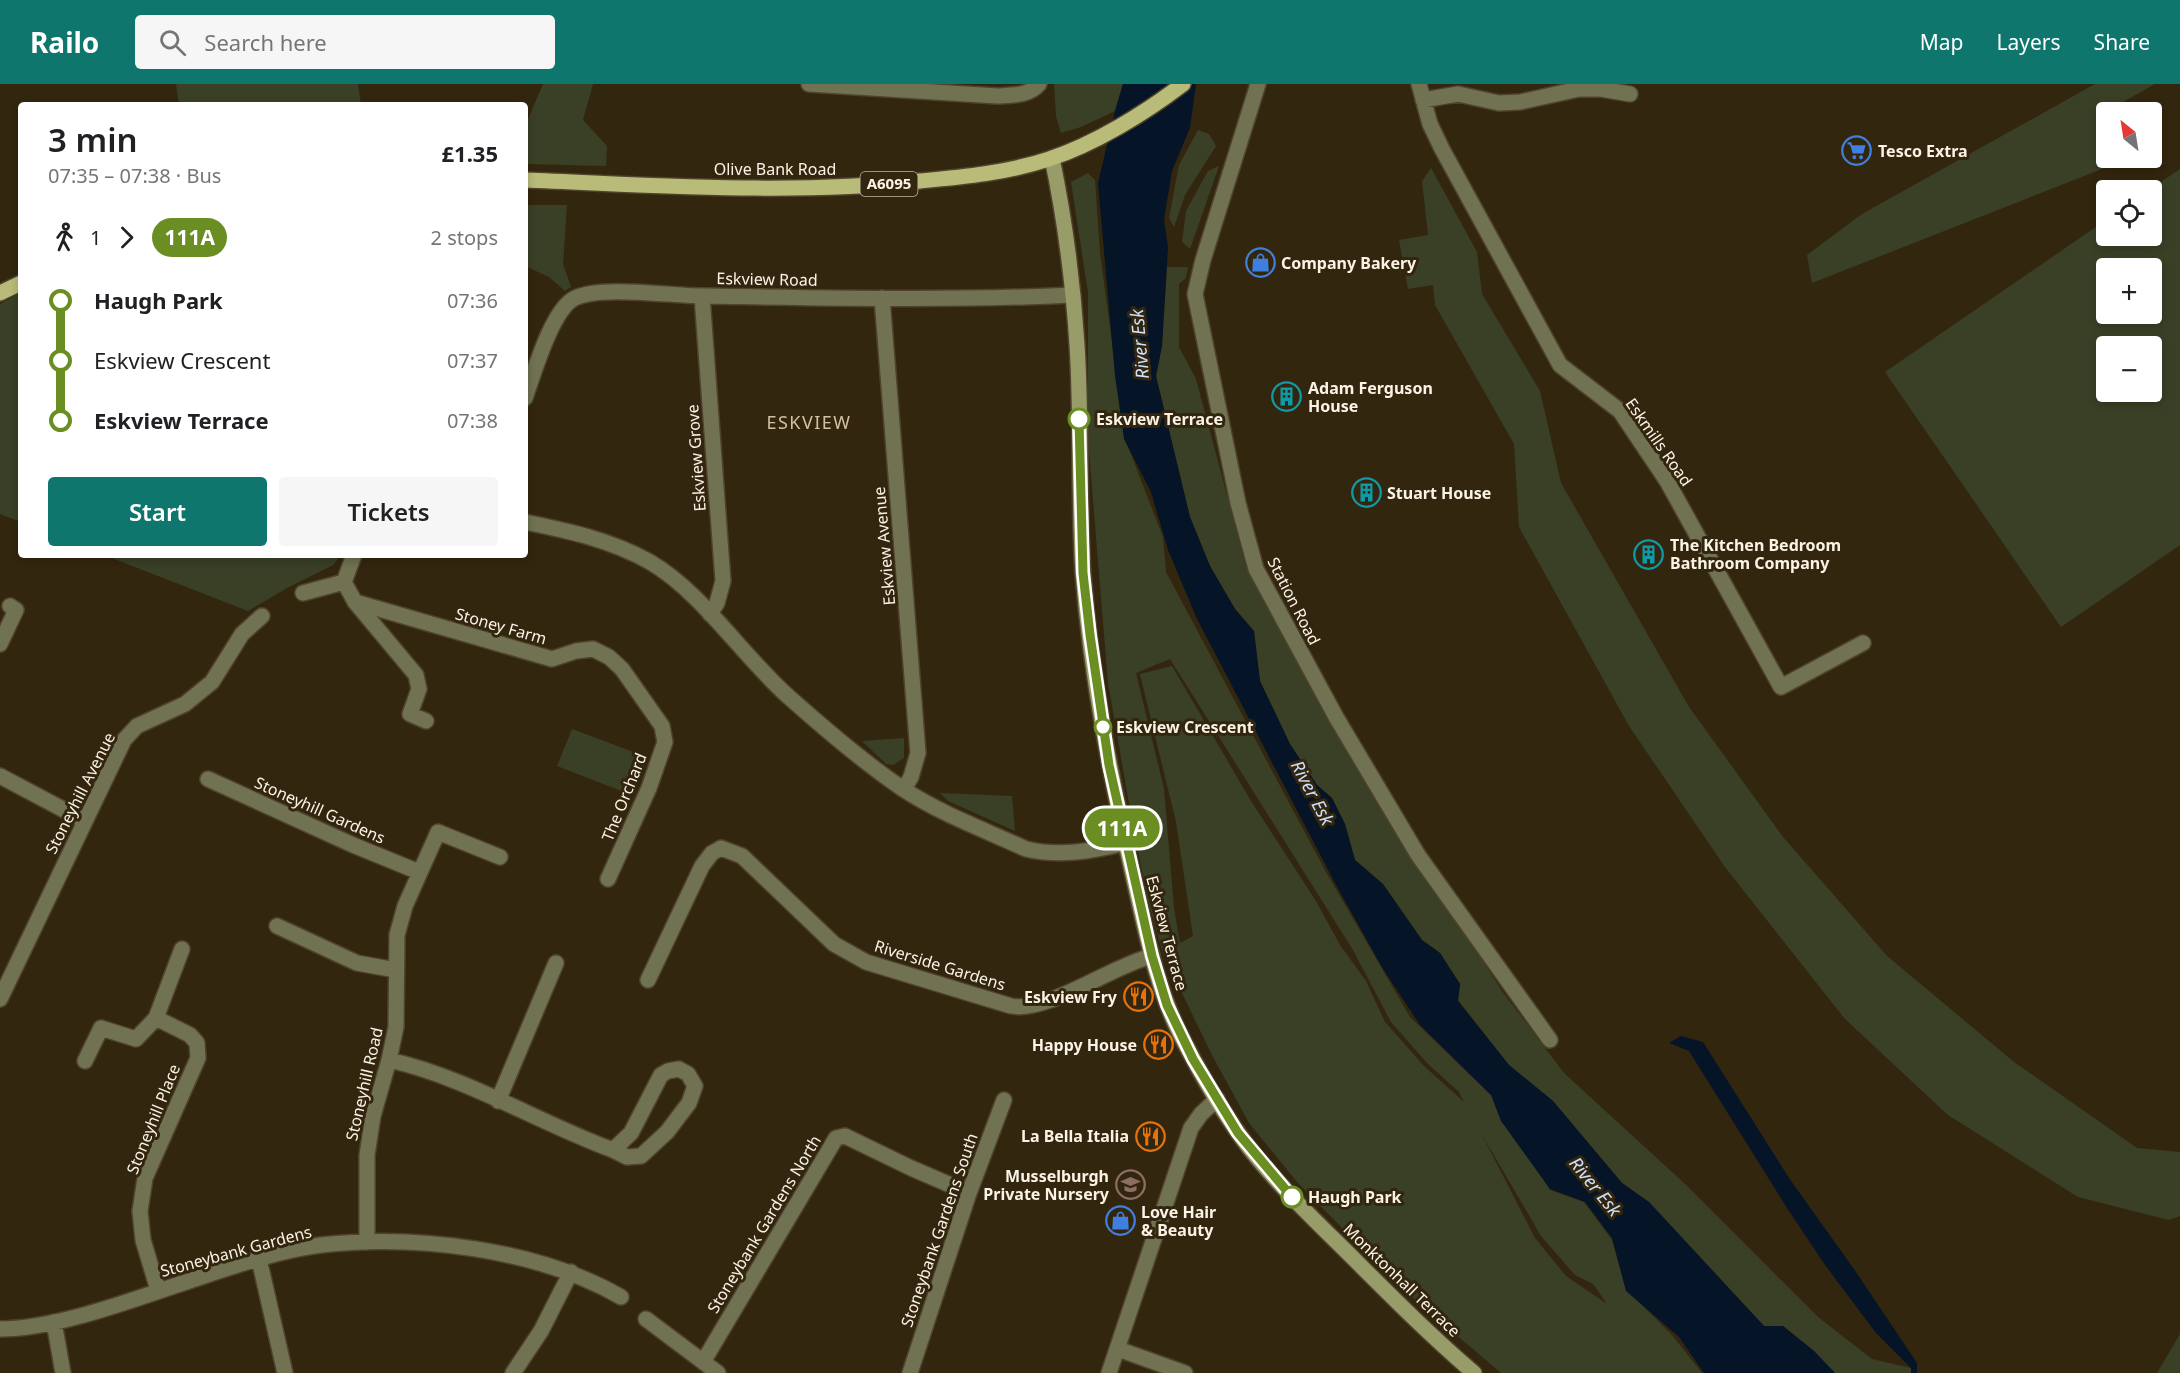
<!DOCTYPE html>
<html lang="en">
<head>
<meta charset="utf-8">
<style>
	body { margin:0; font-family:"Noto Sans",sans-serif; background:#f6f6f6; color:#202124; height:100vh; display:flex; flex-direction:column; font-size:22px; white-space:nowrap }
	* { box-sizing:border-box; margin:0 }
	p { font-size:20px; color:#757577 }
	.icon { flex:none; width:33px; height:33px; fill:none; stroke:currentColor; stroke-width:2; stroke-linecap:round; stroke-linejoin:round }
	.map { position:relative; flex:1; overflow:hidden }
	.side { position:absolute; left:18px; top:18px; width:510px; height:456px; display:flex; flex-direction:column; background:#fff; border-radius:6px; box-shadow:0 3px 9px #0003 }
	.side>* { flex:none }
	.badge { padding:0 12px; border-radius:20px; font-size:21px; line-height:39px }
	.needle { width:39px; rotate:330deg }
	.buttons { position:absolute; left:2096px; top:18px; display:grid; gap:12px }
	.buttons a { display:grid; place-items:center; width:66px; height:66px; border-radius:6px; background:#fff; box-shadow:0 3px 9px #0003; font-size:30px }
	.map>.badge { position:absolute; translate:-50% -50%; box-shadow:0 0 0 3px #fff }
	.legs { display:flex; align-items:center; gap:9px; height:66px; padding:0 30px; font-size:20px }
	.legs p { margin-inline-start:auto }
	.summary { display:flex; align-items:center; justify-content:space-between; height:102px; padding:0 30px }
	h1 { font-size:33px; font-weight:600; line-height:45px }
	.action { display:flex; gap:12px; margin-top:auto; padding:12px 30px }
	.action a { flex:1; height:69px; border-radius:6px; background:#0f766e; color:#fff; font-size:24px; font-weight:600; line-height:69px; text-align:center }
	.action a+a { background:#f6f6f6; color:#202124 }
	ul { padding:0 30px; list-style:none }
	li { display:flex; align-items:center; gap:21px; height:60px; font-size:22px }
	li i { display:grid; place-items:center; width:9px; height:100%; margin:0 8px; background:currentColor }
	li i::after { content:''; width:15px; height:15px; margin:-8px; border:4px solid; border-radius:50%; background:#fff }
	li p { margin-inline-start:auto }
	li:first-child i { background:linear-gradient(#0000 50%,currentColor 0) }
	li:last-child i { background:linear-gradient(currentColor 50%,#0000 0) }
	header { display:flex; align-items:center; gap:36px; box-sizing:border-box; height:84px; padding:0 30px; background:#0f766e; color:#fff }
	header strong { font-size:28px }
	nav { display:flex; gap:33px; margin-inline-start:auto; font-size:21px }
	.search { width:420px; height:54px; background:#f6f6f6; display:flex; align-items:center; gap:15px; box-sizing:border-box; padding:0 21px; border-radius:6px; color:#757577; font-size:22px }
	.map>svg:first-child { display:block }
	.green { fill:#3a4026; fill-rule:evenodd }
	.water { fill:#051427 }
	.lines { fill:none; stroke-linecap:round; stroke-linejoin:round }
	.minor-casing { stroke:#4f432d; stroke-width:18 }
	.tertiary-casing { stroke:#4f432d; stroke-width:18 }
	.secondary-casing { stroke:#4f432d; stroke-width:18 }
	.primary-casing { stroke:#4f432d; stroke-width:18 }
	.minor { stroke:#707252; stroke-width:15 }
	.tertiary { stroke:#707252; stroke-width:15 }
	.secondary { stroke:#989c68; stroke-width:15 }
	.primary { stroke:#b8bc78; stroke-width:15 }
	.line-1-casing { stroke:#fff; stroke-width:14 }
	.line-1 { stroke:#6b8e23; stroke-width:9 }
	.stop-1-dot { fill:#fff; stroke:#6b8e23; stroke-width:3 }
	.labels { text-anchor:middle; stroke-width:6; stroke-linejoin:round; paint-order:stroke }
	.shield { fill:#33260f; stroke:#bfb6a5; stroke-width:1.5 }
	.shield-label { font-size:15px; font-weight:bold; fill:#fbf3e5 }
	.poi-label { font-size:16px; font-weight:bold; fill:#fbf3e5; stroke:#33260f; text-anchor:start }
	.street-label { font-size:16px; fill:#fbf3e5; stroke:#33260f }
	.stop-label { font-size:16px; font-weight:bold; fill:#fbf3e5; stroke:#33260f; text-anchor:start }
	.water-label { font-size:18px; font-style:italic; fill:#cce2fe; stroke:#33260f }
	.neighbourhood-label { font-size:18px; letter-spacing:1.5px; fill:#d0c0a4; stroke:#33260f }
</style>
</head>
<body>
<header>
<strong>Railo</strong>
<div class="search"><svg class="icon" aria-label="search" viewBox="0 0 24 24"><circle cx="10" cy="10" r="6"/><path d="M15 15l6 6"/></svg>Search here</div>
<nav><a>Map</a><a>Layers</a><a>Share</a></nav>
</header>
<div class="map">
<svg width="2180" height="1289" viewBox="0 0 2180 1289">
	<rect width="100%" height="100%" fill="#33260f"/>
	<path class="green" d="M176 0H358L361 21H179Z
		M543 0H593L583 36 607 62 606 82 525 80V42Z
		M1054 0H1123L1115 27 1081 43 1061 49 1056 32Z
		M2095 0H2155L2123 18 2120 28H2106V74H2109L2107 83 1812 199 1807 171 1862 130Z
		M1198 46 1209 50 1216 62 1185 111 1174 143 1169 134 1179 81Z
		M1219 82 1190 165 1182 158 1186 127 1208 87Z
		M1431 84 1477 168 1482 210 1540 307 1561 399 1689 623 1783 753 1887 872 2014 978 2137 1064 2180 1068V1132L2169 1136 2078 1113 1948 1031 1845 935 1725 783 1629 642 1519 443 1514 360 1435 221 1433 201 1408 205 1399 156 1428 151 1422 97Z
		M2180 85V461L2061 543 1885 288 2106 136V152H2151V106H2149ZM2106 184H2151V230H2106ZM2106 262H2151V308H2106Z
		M1088 89 1095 96 1100 169 1125 355 1163 453 1166 488 1326 788 1410 933 1496 1016 1550 1106 1584 1118 1612 1156 1626 1205 1672 1251 1702 1289H1501L1399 1202 1297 1098 1249 1039 1212 971 1163 870 1147 813 1128 714 1108 599 1088 355V208L1071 98ZM1170 575 1353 866 1391 938 1427 979 1459 1008 1464 1018 1424 982 1385 938 1366 897 1340 861 1316 817 1251 717 1172 582 1140 590 1176 738 1193 852 1180 859 1174 824 1164 705 1136 589ZM1481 1049 1541 1152 1575 1191 1593 1200 1607 1220 1566 1192 1535 1154Z
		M525 121H567L563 180 571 203 565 207 549 193 525 182Z
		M1167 183H1188L1186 194 1179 200V263L1196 295 1247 486 1354 674 1502 907 1564 989 1684 1099 1818 1233 1872 1275 1911 1284V1289H1835L1814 1267 1783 1242H1764L1649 1118 1622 1099 1553 1017 1509 981 1458 916 1460 900 1440 869 1422 856 1383 800 1355 776 1345 740 1332 714 1317 701 1290 660 1260 597 1254 547 1235 525 1210 482 1190 433 1156 292 1162 262Z
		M21 209V438L0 430V220Z
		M104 471H341L333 481 287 504 248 527Z
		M572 645 644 672 629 710 557 682Z
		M904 654V674L893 681 886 680 862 657Z
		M940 709 1012 712 1015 747 948 717Z
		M2180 1250V1289H2157Z"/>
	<path class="water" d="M1123 0H1196L1190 44 1172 87 1164 135 1168 164 1162 262 1156 292 1190 433 1210 482 1235 525 1254 547 1260 597 1290 660 1317 701 1332 714 1345 740 1355 776 1383 800 1422 856 1440 869 1460 900 1458 917 1509 981 1553 1017 1622 1099 1649 1118 1764 1242H1783L1814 1267 1835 1289H1704L1679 1253 1626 1207 1612 1154 1585 1118 1550 1105 1501 1037 1491 1011 1420 941 1383 885 1336 801 1197 535 1168 466 1151 408 1124 355 1115 292 1098 99 1115 27Z
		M1681 952 1703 958 1789 1094 1856 1188 1917 1279V1289H1911V1284L1876 1249 1825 1181 1787 1124 1689 967 1669 959Z"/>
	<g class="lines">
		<defs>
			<path id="minor" d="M809 0 997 12C1012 11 1029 12 1039 0
				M1258 0 1203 176 1195 210 1238 419 1256 485 1336 633 1418 771 1550 956
				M1419 0 1430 40 1442 65 1560 281 1620 327 1667 397 1781 603 1863 559
				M1423 16 1458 10 1499 19 1520 18 1579 5H1601L1630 10
				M702 212 723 497 717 519 710 530
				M882 214 918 669 911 693 904 705
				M525 314C534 289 552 225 575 214 602 201 672 212 705 212 828 214 951 217 1073 211
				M525 438C569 447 611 456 650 478 703 509 743 573 790 614 826 646 863 678 903 705 941 730 985 746 1026 765 1059 773 1093 767 1125 759
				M344 498 355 518 552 575 576 567 593 565 609 573 622 585 662 642 665 658 649 704 608 795
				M344 498 354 471
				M303 509 344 498
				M355 518 416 591 419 605 410 630 426 637
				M0 560 16 526 10 522
				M0 692 85 737
				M208 695 353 761 419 788
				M277 842 357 879 396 886
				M648 896 702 782 712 769 721 764 742 772 834 860 866 878 1011 922C1048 929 1111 882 1152 872
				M0 915 124 656 137 642 185 620 212 598 242 550 262 532
				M156 934 190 951 197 959 198 974 145 1094 140 1127 143 1156 158 1206
				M389 976C466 993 539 1039 613 1066
				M85 977 101 944 136 955 156 934 182 865
				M679 985 688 990 695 1002 689 1019 667 1048 641 1072 627 1073 613 1066 631 1049 661 991 668 987Z
				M498 1017 556 879
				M367 1158V1071L373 1032 389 976 396 943 397 851 405 822 438 748 500 773
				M259 1175 285 1289
				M646 1235 718 1289
				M54 1238 63 1289
				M0 1245C57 1245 134 1215 189 1197 228 1184 279 1166 321 1161 415 1150 538 1165 621 1213
				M1118 1265 1185 1289
				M703 1278 836 1054 845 1052 911 1084 969 1109
				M513 1289 541 1247 571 1188
				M910 1289 969 1109 1004 1016"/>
			<path id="tertiary" d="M1109 1289 1191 1044 1201 1030 1217 1015"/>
			<path id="secondary" d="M1052 74C1065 136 1073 198 1077 261 1082 337 1078 414 1083 490 1091 593 1111 695 1134 796 1146 848 1156 902 1180 950 1200 989 1223 1030 1250 1065 1282 1106 1320 1141 1357 1178 1395 1216 1433 1254 1474 1289"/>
			<path id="primary" d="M525 96C657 101 788 111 920 97 963 93 1007 89 1049 75 1095 60 1145 29 1183 0
				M0 209 21 199"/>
		</defs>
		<use href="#minor" class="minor-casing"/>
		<use href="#tertiary" class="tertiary-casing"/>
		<use href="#secondary" class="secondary-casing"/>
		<use href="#primary" class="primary-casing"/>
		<use href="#minor" class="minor"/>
		<use href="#tertiary" class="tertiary"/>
		<use href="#secondary" class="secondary"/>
		<use href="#primary" class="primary"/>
	</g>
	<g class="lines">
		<defs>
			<path id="line-1" d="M1079 335 1083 489 1090 551 1109 681 1152 872 1167 921 1193 975 1238 1049 1292 1113"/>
		</defs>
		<use href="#line-1" class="line-1-casing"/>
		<use href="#line-1" class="line-1"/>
	</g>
	<defs>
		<symbol id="supermarket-ring" viewBox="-11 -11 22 22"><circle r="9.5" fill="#33260f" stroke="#3f7fe0" stroke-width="1.5"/><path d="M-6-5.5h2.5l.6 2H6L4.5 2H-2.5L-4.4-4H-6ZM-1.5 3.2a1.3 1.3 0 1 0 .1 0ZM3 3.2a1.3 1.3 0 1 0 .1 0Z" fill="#3f7fe0"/></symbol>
		<symbol id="shop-ring" viewBox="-11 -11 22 22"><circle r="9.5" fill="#33260f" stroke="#3f7fe0" stroke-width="1.5"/><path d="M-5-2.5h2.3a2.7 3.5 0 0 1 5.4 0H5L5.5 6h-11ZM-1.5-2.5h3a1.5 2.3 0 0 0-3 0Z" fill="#3f7fe0"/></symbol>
		<symbol id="building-ring" viewBox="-11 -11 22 22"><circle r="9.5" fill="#33260f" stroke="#0f9aa8" stroke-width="1.5"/><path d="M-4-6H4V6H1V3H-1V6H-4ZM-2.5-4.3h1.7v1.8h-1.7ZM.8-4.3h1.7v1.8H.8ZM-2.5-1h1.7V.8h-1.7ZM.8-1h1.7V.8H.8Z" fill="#0f9aa8"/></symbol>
		<symbol id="restaurant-ring" viewBox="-11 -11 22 22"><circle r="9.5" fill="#33260f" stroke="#e8710a" stroke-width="1.5"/><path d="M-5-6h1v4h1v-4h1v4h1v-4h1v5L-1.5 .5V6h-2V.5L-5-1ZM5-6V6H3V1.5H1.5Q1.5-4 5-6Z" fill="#e8710a"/></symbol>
		<symbol id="school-ring" viewBox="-11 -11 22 22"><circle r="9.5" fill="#33260f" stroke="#8d6e63" stroke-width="1.5"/><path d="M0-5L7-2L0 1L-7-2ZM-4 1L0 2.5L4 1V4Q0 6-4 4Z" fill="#8d6e63"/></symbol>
	</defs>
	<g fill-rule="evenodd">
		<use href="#supermarket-ring" x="1840" y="50" width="33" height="33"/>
		<use href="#shop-ring" x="1244" y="162" width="33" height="33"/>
		<use href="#building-ring" x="1270" y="296" width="33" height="33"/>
		<use href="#building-ring" x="1350" y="392" width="33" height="33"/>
		<use href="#building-ring" x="1632" y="454" width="33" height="33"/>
		<use href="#restaurant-ring" x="1122" y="896" width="33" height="33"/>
		<use href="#restaurant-ring" x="1142" y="944" width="33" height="33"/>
		<use href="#restaurant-ring" x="1134" y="1036" width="33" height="33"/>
		<use href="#school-ring" x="1114" y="1084" width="33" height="33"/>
		<use href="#shop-ring" x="1104" y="1120" width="33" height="33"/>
	</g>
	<g class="stop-1-dot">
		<circle cx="1079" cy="335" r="10"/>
		<circle cx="1103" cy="643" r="8"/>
		<circle cx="1292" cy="1113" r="10"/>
	</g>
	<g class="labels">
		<rect class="shield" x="860.5" y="88" width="57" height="24" rx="4.5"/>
		<g class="shield-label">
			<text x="889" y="105">A6095</text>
		</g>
		<g class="poi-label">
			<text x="1878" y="73">Tesco Extra</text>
			<text x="1281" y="185">Company Bakery</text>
			<text x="1308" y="310">Adam Ferguson<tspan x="1308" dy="18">House</tspan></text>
			<text x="1387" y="415">Stuart House</text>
			<text x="1670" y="467">The Kitchen Bedroom<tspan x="1670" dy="18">Bathroom Company</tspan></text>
			<text x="1117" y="919" text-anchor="end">Eskview Fry</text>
			<text x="1137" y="967" text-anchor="end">Happy House</text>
			<text x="1129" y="1058" text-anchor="end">La Bella Italia</text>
			<text x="1109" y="1098" text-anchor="end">Musselburgh<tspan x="1109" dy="18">Private Nursery</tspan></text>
			<text x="1141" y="1134">Love Hair<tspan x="1141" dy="18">&amp; Beauty</tspan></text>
		</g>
		<g class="street-label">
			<text x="775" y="91">Olive Bank Road</text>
			<text transform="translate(767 195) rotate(1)" y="6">Eskview Road</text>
			<text transform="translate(1659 358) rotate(55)" y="6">Eskmills Road</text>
			<text transform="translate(696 374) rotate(-94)" y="6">Eskview Grove</text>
			<text transform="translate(884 462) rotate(-95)" y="6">Eskview Avenue</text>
			<text transform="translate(1294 517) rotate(63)" y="6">Station Road</text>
			<text transform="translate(501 542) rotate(16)" y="6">Stoney Farm</text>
			<text transform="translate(80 709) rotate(-63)" y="6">Stoneyhill Avenue</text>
			<text transform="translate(624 713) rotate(-68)" y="6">The Orchard</text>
			<text transform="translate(320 726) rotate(24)" y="6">Stoneyhill Gardens</text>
			<text transform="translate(1167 849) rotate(75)" y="6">Eskview Terrace</text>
			<text transform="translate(940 881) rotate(17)" y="6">Riverside Gardens</text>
			<text transform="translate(364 1000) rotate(-77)" y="6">Stoneyhill Road</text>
			<text transform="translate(153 1035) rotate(-68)" y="6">Stoneyhill Place</text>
			<text transform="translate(764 1140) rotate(-59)" y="6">Stoneybank Gardens North</text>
			<text transform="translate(939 1146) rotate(-71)" y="6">Stoneybank Gardens South</text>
			<text transform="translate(236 1167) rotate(-15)" y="6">Stoneybank Gardens</text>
			<text transform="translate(1402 1196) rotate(44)" y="6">Monktonhall Terrace</text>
		</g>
		<g class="stop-label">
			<text x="1096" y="341">Eskview Terrace</text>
			<text x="1116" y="649">Eskview Crescent</text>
			<text x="1308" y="1119">Haugh Park</text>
		</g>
		<g class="water-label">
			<text transform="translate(1140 260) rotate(-95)" y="6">River Esk</text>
			<text transform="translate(1312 709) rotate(62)" y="6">River Esk</text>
			<text transform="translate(1595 1103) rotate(51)" y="6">River Esk</text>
		</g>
		<g class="neighbourhood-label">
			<text x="809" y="345">ESKVIEW</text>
		</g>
	</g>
</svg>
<div class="buttons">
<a><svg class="needle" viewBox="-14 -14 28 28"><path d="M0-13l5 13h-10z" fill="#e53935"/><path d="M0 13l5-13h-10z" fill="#757577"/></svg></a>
<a><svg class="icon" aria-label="locate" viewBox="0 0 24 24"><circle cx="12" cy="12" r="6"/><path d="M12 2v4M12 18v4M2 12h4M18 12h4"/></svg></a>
<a>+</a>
<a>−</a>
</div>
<b class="badge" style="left:1122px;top:744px;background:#6b8e23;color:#fff">111A</b>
<section class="side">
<div class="summary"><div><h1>3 min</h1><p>07:35 – 07:38 · Bus</p></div><b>£1.35</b></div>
<div class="legs"><svg class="icon" aria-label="walk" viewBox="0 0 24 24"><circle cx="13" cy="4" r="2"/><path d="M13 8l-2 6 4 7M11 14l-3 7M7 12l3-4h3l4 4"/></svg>1<svg class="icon" aria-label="forward" viewBox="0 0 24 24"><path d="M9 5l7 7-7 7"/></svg><b class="badge" style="background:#6b8e23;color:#fff">111A</b><p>2 stops</p></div>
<ul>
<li><i style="color:#6b8e23"></i><b>Haugh Park</b><p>07:36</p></li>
<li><i style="color:#6b8e23"></i><span>Eskview Crescent</span><p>07:37</p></li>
<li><i style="color:#6b8e23"></i><b>Eskview Terrace</b><p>07:38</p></li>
</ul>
<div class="action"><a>Start</a><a>Tickets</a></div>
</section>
</div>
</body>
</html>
